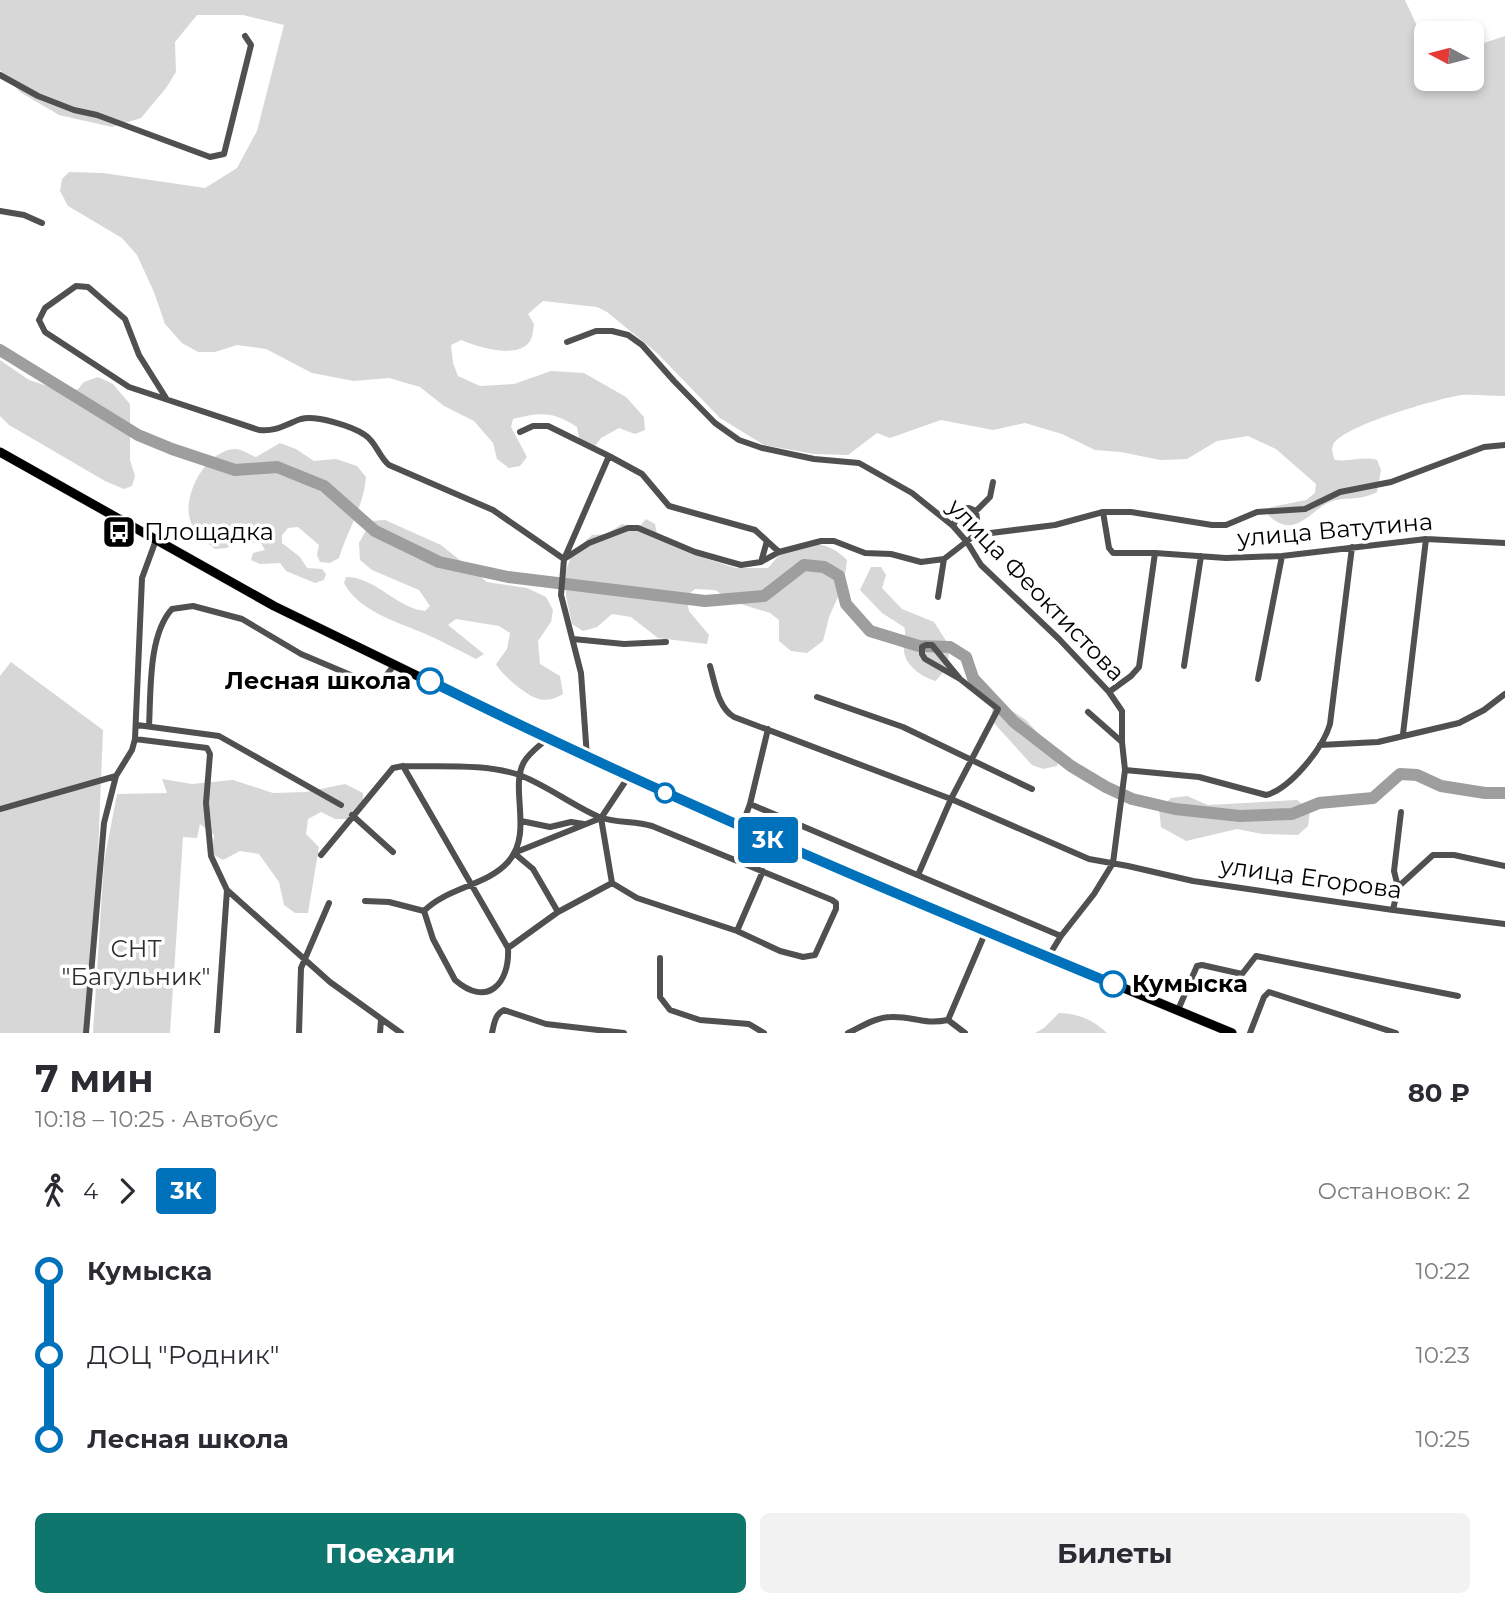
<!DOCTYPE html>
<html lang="ru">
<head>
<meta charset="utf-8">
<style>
	body { margin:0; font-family:Montserrat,sans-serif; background:#f2f2f3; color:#2b2b33; height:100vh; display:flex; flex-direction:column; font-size:26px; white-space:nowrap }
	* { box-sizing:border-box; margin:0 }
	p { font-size:23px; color:#7c7c81 }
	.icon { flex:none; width:38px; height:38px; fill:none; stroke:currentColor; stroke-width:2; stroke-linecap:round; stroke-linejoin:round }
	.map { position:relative; height:1033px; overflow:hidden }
	.drawer { display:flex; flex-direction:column; background:#fff; flex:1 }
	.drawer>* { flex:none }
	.badge { padding:0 14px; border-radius:5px; font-size:24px; line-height:46px }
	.needle { width:46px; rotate:277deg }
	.controls { position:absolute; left:1414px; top:21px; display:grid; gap:14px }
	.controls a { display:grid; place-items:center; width:70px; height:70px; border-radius:10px; background:#fff; box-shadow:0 4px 10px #0003; font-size:35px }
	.map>.badge { position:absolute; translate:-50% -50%; box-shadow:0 0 0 4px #fff }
	.legs { display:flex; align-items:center; gap:10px; height:77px; padding:0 35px; font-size:23px }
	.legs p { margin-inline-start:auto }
	.headline { display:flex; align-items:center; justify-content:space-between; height:119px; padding:0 35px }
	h1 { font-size:38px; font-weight:700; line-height:52px }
	.button { display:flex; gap:14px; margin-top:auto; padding:14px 35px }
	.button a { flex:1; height:80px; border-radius:10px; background:#0f766e; color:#fff; font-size:28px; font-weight:700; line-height:80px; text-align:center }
	.button a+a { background:#f2f2f3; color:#2b2b33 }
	ul { padding:0 35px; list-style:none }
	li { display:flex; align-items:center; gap:24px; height:84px; font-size:26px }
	li i { display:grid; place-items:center; width:10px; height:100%; margin:0 9px; background:currentColor }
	li i::after { content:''; width:18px; height:18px; margin:-9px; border:5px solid; border-radius:50%; background:#fff }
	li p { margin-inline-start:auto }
	li:first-child i { background:linear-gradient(#0000 50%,currentColor 0) }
	li:last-child i { background:linear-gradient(currentColor 50%,#0000 0) }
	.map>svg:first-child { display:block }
	.green { fill:#d7d7d7 }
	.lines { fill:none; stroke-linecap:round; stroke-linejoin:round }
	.river { stroke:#9e9e9e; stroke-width:12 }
	.primary-casing { stroke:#dbdbdb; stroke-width:10 }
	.street { stroke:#505050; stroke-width:6 }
	.primary { stroke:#000; stroke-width:9 }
	.line-1-casing { stroke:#fff; stroke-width:16 }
	.line-1 { stroke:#0072bc; stroke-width:10 }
	.stop-1-dot { fill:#fff; stroke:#0072bc; stroke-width:3.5 }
	.labels { text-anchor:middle; stroke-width:7; stroke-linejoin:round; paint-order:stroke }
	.street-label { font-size:24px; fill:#000; stroke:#fff }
	.poi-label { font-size:24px; fill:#000; stroke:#fff; text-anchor:start }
	.stop-label { font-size:24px; font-weight:bold; fill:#000; stroke:#fff; text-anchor:end }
	.park-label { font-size:24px; fill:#2e2e2e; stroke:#fff }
</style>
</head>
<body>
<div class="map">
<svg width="1505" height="1033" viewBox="0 0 1505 1033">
	<rect width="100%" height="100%" fill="#fff"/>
	<path class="green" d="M0 0H1405L1423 39 1426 79H1472V47L1505 36V396C1491 396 1476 394 1462 395 1440 398 1341 426 1333 445 1331 450 1333 456 1335 460 1350 462 1362 456 1377 460L1381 470 1377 492C1358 502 1344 496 1330 502 1310 510 1295 541 1268 515L1271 507 1306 500 1315 493 1316 484 1276 449 1248 436 1217 441 1187 459 1160 460 1121 452 1095 450 1062 434 1025 423 993 430 941 420 890 438 877 433 848 455 814 454 764 445 720 418 656 352 607 312 597 307 543 301 528 314 534 324C533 329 533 337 530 341 517 360 478 347 461 340L451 345 453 363 458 376 480 386 514 384 551 371 584 373 626 397 644 417 645 430 635 434 619 428 601 438 592 450C580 447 579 438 577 427 553 411 541 412 513 419L511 427 527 457 520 466 509 468 497 459 493 443 474 421 444 406 420 387 389 378 354 381 312 373 266 349 237 345 215 352H198L182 343 165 324 154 292 137 255 122 238 68 206 60 191 62 179 69 172 103 173 205 188 237 168 257 131 284 25 243 15H197L175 42 176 72 166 88 141 118 112 127 59 115 20 92 0 70Z
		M0 360 29 380 66 392 78 389 84 382 98 377 113 384 130 404V460L135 476 132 486 124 489 105 481 9 425 0 416Z
		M280 443 296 449 314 461 336 459 357 466 366 477C364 506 347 531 339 558L330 563 320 562 317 555 319 545 298 527 288 528 282 535V543L300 557 307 568 322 569 326 574 324 580 315 583 286 571 280 563 260 564 251 560 253 553 265 550 261 543 237 541 227 548 215 549C204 540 191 530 189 515 185 490 208 450 235 449 242 449 250 455 256 457Z
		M646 519 655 524 658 539 694 555 736 568H768C773 563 778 555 784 551 805 537 831 543 847 560L844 583 829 617 823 641 807 653 791 651 779 641V620L770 613 734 602 715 590 695 589 686 597 689 611 709 635 707 644 658 638 631 617 612 614 597 627 583 631 572 624 566 596 565 574 572 553 592 535 607 534 622 524 638 528Z
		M385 520 441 545 487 582 527 588 546 597 553 610 551 622 538 641 540 664 560 676 563 694C555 699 545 702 536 698 525 694 501 674 496 664L507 649 510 633 499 626 456 619 448 625 484 654 476 659C458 650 440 640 421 632 394 621 358 610 344 583L346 577C376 577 396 608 425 611L430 606 419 590 372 570 360 560 359 543 371 521Z
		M871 567H881L886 575 882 588 902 609 934 622 950 647 947 667 936 681C923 678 904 665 904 650 903 641 907 636 904 627L882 613 860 590Z
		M11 662 103 730 97 881 85 1033H0V676Z
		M1003 705 1026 720 1059 756 1057 766 1043 769 1032 765 992 721V709Z
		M162 779 192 784 233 780 273 793 306 792 345 784 363 793V804L353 819H335L321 812 308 819 306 834 319 847 308 913H295L284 905 279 882 259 854 240 851 223 860 212 854 214 835 200 824 197 838 183 837 170 1033H93L104 862 117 794 167 793Z
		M1187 796 1208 805 1297 800 1310 810 1308 826 1298 835 1262 834 1237 829 1186 841 1161 827 1159 809 1171 798Z
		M1059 1013C1079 1014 1092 1019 1107 1033H1035L1044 1028Z"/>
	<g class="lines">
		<path class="river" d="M0 350 138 435 172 449 235 470 277 467 324 486 375 531 439 562 508 577 705 601 764 596 804 565 824 567 839 576 846 604 870 631 919 646 950 647 966 657 973 678 1014 722 1071 766 1106 787 1132 799 1175 809 1240 816 1292 814 1319 803 1373 798 1400 774 1417 775 1441 786 1485 793H1505"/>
		<defs>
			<path id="primary" d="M0 452 274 606 547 739 789 849 1232 1033"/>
		</defs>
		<use href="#primary" class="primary-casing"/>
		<path class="street" d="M0 75 38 96 74 110 97 115 210 157 224 154 251 45 245 36
			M0 211 24 215 42 223
			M567 342 596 331H612L628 335 642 345 674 381 715 423 739 440 762 448 814 459 859 463 912 493 953 526 967 542 981 565 1059 639 1109 692 1122 711V742
			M166 398 139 355 125 319 88 287 76 286 45 308 39 320 45 332 129 387 259 430C277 432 286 424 301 419 316 415 352 426 365 435 376 442 379 457 389 465L493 510 564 559 561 595 581 673 587 757
			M520 432 533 426H548L609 456
			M976 511 990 497 993 482
			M1103 512 1109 548 1113 553H1155
			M953 526 961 509 969 508 976 511 977 519 975 535
			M565 557 609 456 642 474 669 506 755 530 779 552
			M564 559 589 543 628 528H638L695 552 741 565 761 562 779 552 821 541H834L865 553 891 554 921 562 944 559
			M761 562 767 541
			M938 597 944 559 975 535 1055 525 1103 512H1131L1212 525H1226L1257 512 1305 509 1340 492 1391 482 1484 447 1505 445
			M573 639 624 644 666 642
			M710 666C715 683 718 708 734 717L951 799 1089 859 1128 866 1193 881 1393 910 1505 924
			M1184 666 1201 556
			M1258 679 1282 556
			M1109 692 1131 676 1139 667 1155 553 1226 558 1282 556 1426 539 1505 543
			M817 697 903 727 1032 789
			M137 725 219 736 341 805
			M149 726C151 692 148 635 172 609L193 606 242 619 301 654 372 684 381 682 395 664
			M1403 734 1426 539
			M135 739 207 748 210 754 206 803 211 856 227 890 330 982 401 1033
			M1320 745 1378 742 1459 723 1484 710 1505 694
			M1125 770 1199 777 1266 795C1290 789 1323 748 1330 724L1352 547
			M750 804 1061 936 1048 957
			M0 809 116 776 132 750 135 739 142 578 156 540
			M352 815 393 852
			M521 821 550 827 571 822 584 824
			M741 828 750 804 768 729
			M514 853 601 818 629 776
			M514 853 533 869 558 912
			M321 855 393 768 403 766C439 767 488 763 522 776 549 787 572 805 599 817 615 823 635 821 652 826L832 900 836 903V909L815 955 803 957 780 951 737 931 637 898 612 883
			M918 875 951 799 998 709 960 679 932 645H926L922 647V654L925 659 960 679
			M1398 887 1394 871 1401 812
			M365 901 389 902 424 911 433 939 455 980C487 1008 510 984 508 948L403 766
			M1393 910 1398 887 1433 855H1454L1505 866
			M424 911C446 888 488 885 508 862 534 833 509 788 524 762 529 753 539 746 547 739
			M737 931 763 871
			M1061 936 1094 894 1113 863 1125 770 1122 742 1088 712
			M508 948 558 912 612 883 601 818
			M660 958V997L670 1010 700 1020 749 1024 764 1033
			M1178 1010 1197 966 1202 965 1242 974 1256 956 1458 996
			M948 1020 965 1033
			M86 1033 104 823 116 776
			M217 1033 227 890
			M299 1033 301 968 329 903
			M380 1033 381 1020
			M492 1033C494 1024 495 1014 504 1010L546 1024 624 1033
			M848 1033C861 1027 876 1017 891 1017 913 1016 923 1025 948 1020L986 931
			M1250 1033 1264 997 1269 992 1396 1033"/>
		<use href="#primary" class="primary"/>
	</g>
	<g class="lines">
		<defs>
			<path id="line-1" d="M430 681C653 792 883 889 1113 984"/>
		</defs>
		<use href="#line-1" class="line-1-casing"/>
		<use href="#line-1" class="line-1"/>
	</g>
	<defs>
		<symbol id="bus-square" viewBox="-11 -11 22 22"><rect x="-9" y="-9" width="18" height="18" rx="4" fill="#000" stroke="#fff"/><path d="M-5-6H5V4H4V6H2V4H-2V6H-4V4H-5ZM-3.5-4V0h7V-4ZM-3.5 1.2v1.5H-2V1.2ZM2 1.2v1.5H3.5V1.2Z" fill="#fff"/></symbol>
	</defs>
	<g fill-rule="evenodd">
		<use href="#bus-square" x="100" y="513" width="38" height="38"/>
	</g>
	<g class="stop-1-dot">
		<circle cx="430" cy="681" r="12"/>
		<circle cx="665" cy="793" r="9"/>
		<circle cx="1113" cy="984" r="12"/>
	</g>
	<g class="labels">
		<g class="street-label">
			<text transform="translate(1335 530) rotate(-5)" y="8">улица Ватутина</text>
			<text transform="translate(1036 590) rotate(46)" y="8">улица Феоктистова</text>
			<text transform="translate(1311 878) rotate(8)" y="8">улица Егорова</text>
		</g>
		<g class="poi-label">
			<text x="144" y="540">Площадка</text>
		</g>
		<g class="stop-label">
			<text x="411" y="689">Лесная школа</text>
			<text x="1132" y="992" text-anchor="start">Кумыска</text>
		</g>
		<g class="park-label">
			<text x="136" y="957">СНТ<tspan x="136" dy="28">"Багульник"</tspan></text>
		</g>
	</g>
</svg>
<div class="controls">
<a><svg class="needle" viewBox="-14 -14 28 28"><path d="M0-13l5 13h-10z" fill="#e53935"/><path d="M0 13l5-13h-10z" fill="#7c7c81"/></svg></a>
</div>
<b class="badge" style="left:768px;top:840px;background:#0072bc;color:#fff">3К</b>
</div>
<section class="drawer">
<div class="headline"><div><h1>7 мин</h1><p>10:18 – 10:25 · Автобус</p></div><b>80 ₽</b></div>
<div class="legs"><svg class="icon" aria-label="walk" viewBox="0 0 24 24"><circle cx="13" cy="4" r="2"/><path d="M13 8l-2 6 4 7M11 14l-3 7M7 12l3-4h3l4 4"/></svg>4<svg class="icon" aria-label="forward" viewBox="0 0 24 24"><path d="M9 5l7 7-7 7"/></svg><b class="badge" style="background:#0072bc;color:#fff">3К</b><p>Остановок: 2</p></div>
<ul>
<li><i style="color:#0072bc"></i><b>Кумыска</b><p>10:22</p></li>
<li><i style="color:#0072bc"></i><span>ДОЦ &quot;Родник&quot;</span><p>10:23</p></li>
<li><i style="color:#0072bc"></i><b>Лесная школа</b><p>10:25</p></li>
</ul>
<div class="button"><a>Поехали</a><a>Билеты</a></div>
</section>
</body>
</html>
